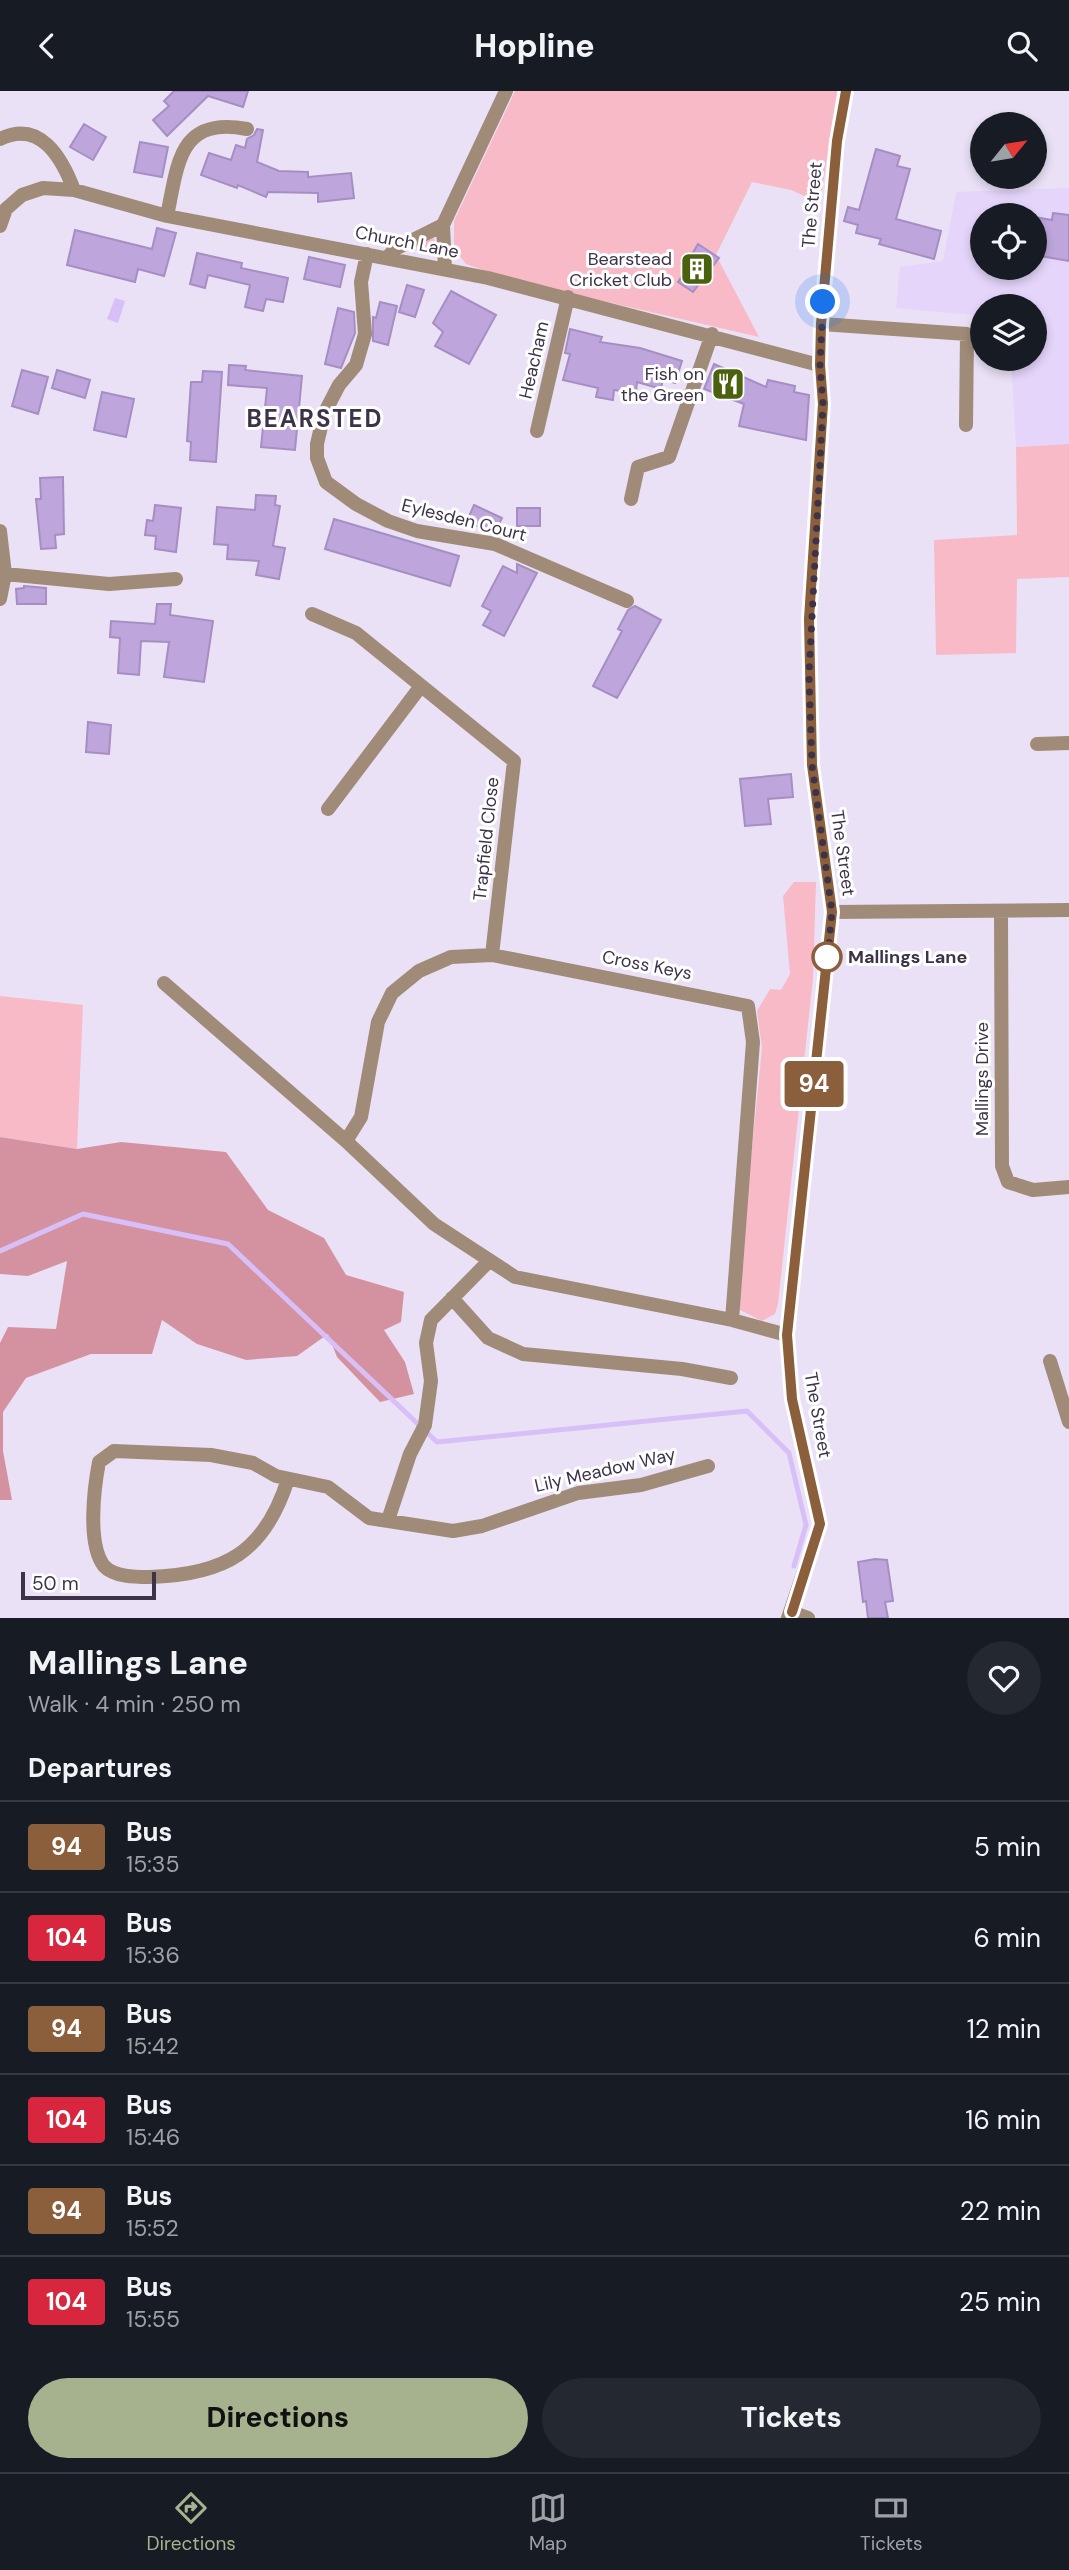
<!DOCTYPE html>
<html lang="en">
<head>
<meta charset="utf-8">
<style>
	body { margin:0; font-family:"DM Sans",sans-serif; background:#242831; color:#f1f3f6; height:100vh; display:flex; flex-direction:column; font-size:26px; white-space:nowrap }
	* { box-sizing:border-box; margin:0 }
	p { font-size:23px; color:#9ea1a6 }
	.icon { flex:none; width:38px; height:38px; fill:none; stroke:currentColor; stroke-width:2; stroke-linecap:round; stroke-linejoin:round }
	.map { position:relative; height:1527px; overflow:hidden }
	.side { display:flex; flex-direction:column; background:#171b24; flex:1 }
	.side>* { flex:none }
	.badge { padding:0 14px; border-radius:5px; font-size:24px; line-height:46px }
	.needle { width:46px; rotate:60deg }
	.controls { position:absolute; left:970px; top:21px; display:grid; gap:14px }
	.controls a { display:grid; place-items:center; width:77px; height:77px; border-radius:50%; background:#171b24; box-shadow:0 4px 10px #0003; font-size:35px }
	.scale { position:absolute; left:21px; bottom:18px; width:135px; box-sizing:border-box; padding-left:7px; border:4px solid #3d3349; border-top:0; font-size:19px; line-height:24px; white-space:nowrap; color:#3d3349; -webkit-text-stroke:5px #fff; paint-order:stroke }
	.you { position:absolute; width:35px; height:35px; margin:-18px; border:5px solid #fff; border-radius:50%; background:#1a73e8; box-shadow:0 0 0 10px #1a73e833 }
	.map>.badge { position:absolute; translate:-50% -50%; box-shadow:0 0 0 4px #fff }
	h2 { padding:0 28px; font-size:26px; line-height:63px }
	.round { display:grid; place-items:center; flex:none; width:74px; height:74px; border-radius:37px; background:#242831 }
	.summary { display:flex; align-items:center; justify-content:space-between; height:119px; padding:0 28px }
	h1 { font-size:33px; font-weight:800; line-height:52px }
	.button { display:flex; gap:14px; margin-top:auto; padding:14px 28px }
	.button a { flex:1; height:80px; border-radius:42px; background:#a6b28e; color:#111; font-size:28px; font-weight:800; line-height:80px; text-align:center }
	.button a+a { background:#242831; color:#f1f3f6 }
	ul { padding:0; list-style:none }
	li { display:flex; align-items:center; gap:21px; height:91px; padding:0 28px; border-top:2px solid #363941 }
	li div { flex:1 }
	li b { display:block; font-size:26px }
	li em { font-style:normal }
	li .badge { min-width:77px; font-weight:700; text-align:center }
	header { display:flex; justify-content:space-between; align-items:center; height:91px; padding:0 28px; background:#171b24; font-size:32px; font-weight:800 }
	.tab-bar { display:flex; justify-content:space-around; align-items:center; height:98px; border-top:2px solid #363941; background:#171b24; font-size:19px; color:#9ea1a6 }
	.tab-bar a { display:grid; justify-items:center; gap:4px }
	.tab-bar .current { color:#a6b28e }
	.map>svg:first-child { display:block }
	.built { fill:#e5d5fb; fill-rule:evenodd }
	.green { fill:#f9bac8 }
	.forest { fill:#d492a1 }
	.water { fill:#d8bff8 }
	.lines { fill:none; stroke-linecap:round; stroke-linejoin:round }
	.stream { stroke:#d8bff8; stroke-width:5 }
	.building { fill:#bea6dd; stroke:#a68ec3; stroke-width:2 }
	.minor { stroke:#a08b78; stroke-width:14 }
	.tertiary { stroke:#a08b78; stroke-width:14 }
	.line-casing { stroke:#fff; stroke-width:16 }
	.line { stroke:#8b5e3c; stroke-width:10 }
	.walk { stroke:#3d3349; stroke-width:7; stroke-dasharray:0 12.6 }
	.stop-dot { fill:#fff; stroke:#8b5e3c; stroke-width:3.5 }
	.labels { text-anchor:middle; stroke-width:6; stroke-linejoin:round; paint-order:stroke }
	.street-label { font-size:18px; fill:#3d3349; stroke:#fff }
	.poi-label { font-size:18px; fill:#3d3349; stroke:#fff; text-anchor:end }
	.stop-label { font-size:18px; font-weight:bold; fill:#3d3349; stroke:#fff; text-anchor:start }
	.district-label { font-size:24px; font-weight:bold; letter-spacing:2px; fill:#3d3349; stroke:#fff }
</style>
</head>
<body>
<header><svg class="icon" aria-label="back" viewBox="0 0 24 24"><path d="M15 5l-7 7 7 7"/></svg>Hopline<svg class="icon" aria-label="search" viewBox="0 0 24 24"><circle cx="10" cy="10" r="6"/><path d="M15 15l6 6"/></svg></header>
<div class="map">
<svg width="1069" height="1527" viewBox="0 0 1069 1527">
	<rect width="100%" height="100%" fill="#eae1f7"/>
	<path class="built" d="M1069 97V353L1016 356 1011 268H1034V215H982V225L896 217 900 176 943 170 956 101ZM982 124H1034V177H982Z"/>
	<path class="green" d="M515 0H837L822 100 813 109 791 99 752 91 716 164 759 246 508 188 466 173 454 158V130Z
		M433 141 438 166 406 157Z
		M1069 353V486L1017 488 1016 562 936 564 934 449 1017 444 1016 356Z
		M794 791H816L813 887 778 1213 775 1223 762 1230 740 1219 737 1207 762 957 757 920 770 898 781 899 790 883 783 805Z
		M0 905 83 914 77 1058 0 1046Z"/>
	<path class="forest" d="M0 1046 77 1058 121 1051 226 1061 268 1119 324 1147 346 1184 404 1201 401 1231 384 1239 405 1271 414 1303 380 1311 337 1266 328 1243 297 1265 246 1269 197 1253 162 1229 152 1263H91L26 1287 3 1321V1360L12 1409H0V1252L8 1236 56 1238 67 1170 28 1185 0 1183Z"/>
	<path class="water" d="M115 207 125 210 118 232 107 228Z"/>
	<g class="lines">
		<path class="stream" d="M0 1160 83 1123 228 1153 437 1351 747 1320 789 1362 806 1434 794 1475"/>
	</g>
	<path class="building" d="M174 0H248L243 16 208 5 167 45 153 29 169 15 164 10Z
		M84 33 106 46 93 69 70 56Z
		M257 38 263 39 257 71 279 80 308 81V86L351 82 354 107 318 111V102L268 101 266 106 238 94 237 97 201 84 209 62 231 69 236 54 245 57 247 48 254 44Z
		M140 51 168 56 162 86 134 81Z
		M876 58 900 65 897 75 910 78 896 128 941 140 934 168 879 153 881 148 856 142 858 134 844 130 848 116 859 119Z
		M1053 122 1069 124V170L1034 164V126L1052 129Z
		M157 137 176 142 164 185 138 178 135 191 67 174 75 139 152 158Z
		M698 153 719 167 693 201 678 191 694 167 691 165Z
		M197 162 242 172 241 177 288 187 283 211 266 208 263 220 245 216 250 194 208 184 205 197 190 193Z
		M309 166 345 174 340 196 304 188Z
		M407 194 424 199 415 226 399 221Z
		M451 200 496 224 469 273 435 255 443 241 433 232Z
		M380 211 397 215 388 254 373 250V226L376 227Z
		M338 217 354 221 355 242 341 277 325 273Z
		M570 238 602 246 600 251 640 257 682 270 675 292 663 288 661 298 637 291 636 302 614 299 613 309 596 306 598 297 563 289 570 263 565 262Z
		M714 273 766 296 768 289 795 295 794 301 809 304 806 349 739 335 744 313 704 298Z
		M229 274 246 275 245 279 302 285 295 359 261 356 267 297 228 294Z
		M22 279 48 286 38 323 12 315Z
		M57 279 90 289 85 307 52 297Z
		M203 280 222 281 216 371 190 369 191 351 187 350 191 291H202Z
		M102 301 134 308 126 346 94 339Z
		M63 386 64 443 55 444 56 457 41 458 36 408H41L40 387Z
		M256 404 276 405 275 414 280 415 273 455 285 457 279 488 256 484 259 470 227 468 228 454 214 453 217 416 255 419Z
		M155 414 181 417 176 461 155 458 156 445 145 444 147 429 153 430Z
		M474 414 502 427 494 443 467 430Z
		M517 417H540V435H517Z
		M334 428 459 465 450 495 325 458Z
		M517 473 537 482 504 545 483 534 491 520 482 515 503 475 517 482Z
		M24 495 46 497V513H17L16 498 24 497Z
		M157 513H171L170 524 213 530 204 591 164 586 169 551 141 550 139 584 118 582 120 547 110 546 111 530 155 533Z
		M635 515 661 529 617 607 593 595 622 540 618 538 628 519Z
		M88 631 111 634 109 663 86 661Z
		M791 683 793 706 768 708 771 733 745 735 740 688Z
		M875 1468 887 1469 893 1510 885 1511 888 1527H868L866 1510 863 1511 858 1471Z"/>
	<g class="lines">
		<path class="minor" d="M0 48C40 28 62 67 74 99
			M167 125C178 72 179 25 247 38
			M443 134 445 178
			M0 135 6 118 22 104 43 97 74 99 167 125 488 187 819 274
			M367 163 361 191 365 243 356 274 339 294 324 323 317 353V367L326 391 356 413 388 430 417 440 495 453 627 510
			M387 167 395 158 443 134 506 0
			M821 233 967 243 966 334
			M537 340 568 206
			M631 408 638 376 669 366 712 243
			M0 440 5 483 0 508
			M5 483 109 493 176 488
			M312 523 356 542 514 670 492 864
			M1037 653 1069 652
			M328 718 421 595
			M832 821 1069 819
			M1001 821 1002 1075 1008 1091 1033 1099 1069 1096
			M164 892 346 1050 434 1133 515 1186 732 1229 787 1244
			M346 1050 361 1026 378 931 392 902 419 880 451 866 492 864 748 915 753 951 732 1229
			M452 1207 488 1247 523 1263 682 1278 731 1287
			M1050 1270 1069 1331
			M288 1388C265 1461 225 1484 149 1486 136 1486 114 1486 104 1475 87 1453 94 1397 99 1371L114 1360 211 1364 253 1372 276 1385 328 1396 369 1427 453 1440 482 1435 578 1402 641 1394 708 1375
			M388 1429 410 1363 425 1334 431 1290 426 1252 431 1229 489 1170
			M792 1521 808 1527"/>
		<path class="tertiary" d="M788 1527 820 1433 792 1308 787 1244 832 821 812 674 809 528 823 313 819 274 821 233 837 50 846 0"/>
	</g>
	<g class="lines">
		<defs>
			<path id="line" d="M792 1521 820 1433 792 1308 787 1244 832 821 812 674 809 528 823 313 820 274 821 233 837 50 846 0"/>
		</defs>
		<use href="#line" class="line-casing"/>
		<use href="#line" class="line"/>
		<path class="walk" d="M823 211 820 274 823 313 809 584 812 674 832 821 827 873V866"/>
	</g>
	<defs>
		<symbol id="building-square" viewBox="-11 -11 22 22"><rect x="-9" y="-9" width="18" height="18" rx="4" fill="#4a620e" stroke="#fff"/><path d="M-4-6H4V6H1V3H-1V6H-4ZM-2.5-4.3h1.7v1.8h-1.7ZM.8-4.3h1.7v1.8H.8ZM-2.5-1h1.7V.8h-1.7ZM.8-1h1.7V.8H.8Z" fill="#fff"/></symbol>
		<symbol id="restaurant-square" viewBox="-11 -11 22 22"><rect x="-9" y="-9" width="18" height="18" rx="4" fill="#4a620e" stroke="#fff"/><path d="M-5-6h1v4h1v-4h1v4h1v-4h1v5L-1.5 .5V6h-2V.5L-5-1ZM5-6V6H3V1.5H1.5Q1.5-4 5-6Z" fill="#fff"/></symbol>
	</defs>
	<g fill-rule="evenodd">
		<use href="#building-square" x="678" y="159" width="38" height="38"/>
		<use href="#restaurant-square" x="709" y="274" width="38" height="38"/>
	</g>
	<circle class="stop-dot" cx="827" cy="866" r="14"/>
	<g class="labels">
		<g class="street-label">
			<text transform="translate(812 114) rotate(-85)" y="6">The Street</text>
			<text transform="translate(407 151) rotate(11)" y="6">Church Lane</text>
			<text transform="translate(534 269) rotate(-77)" y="6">Heacham</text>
			<text transform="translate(464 429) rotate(14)" y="6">Eylesden Court</text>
			<text transform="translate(486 748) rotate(-84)" y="6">Trapfield Close</text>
			<text transform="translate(843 762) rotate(82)" y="6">The Street</text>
			<text transform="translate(647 874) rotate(11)" y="6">Cross Keys</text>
			<text transform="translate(982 988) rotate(-90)" y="6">Mallings Drive</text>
			<text transform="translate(818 1324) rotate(80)" y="6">The Street</text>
			<text transform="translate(605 1379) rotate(-13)" y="6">Lily Meadow Way</text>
		</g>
		<g class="poi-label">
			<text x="672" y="174">Bearstead<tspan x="672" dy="21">Cricket Club</tspan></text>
			<text x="704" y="289">Fish on<tspan x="704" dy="21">the Green</tspan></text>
		</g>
		<g class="stop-label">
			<text x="848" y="872">Mallings Lane</text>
		</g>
		<g class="district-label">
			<text x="315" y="336">BEARSTED</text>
		</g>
	</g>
</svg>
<div class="controls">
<a><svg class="needle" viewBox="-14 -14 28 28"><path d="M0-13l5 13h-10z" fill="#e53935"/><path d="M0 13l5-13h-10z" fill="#9ea1a6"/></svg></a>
<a><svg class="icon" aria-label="locate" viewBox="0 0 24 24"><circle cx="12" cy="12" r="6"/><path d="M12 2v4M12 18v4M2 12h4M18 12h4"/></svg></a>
<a><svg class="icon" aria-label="layers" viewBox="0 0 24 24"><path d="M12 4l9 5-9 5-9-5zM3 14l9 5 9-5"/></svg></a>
</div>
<div class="scale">50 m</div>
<div class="you" style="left:823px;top:211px"></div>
<b class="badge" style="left:814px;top:993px;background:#8b5e3c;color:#fff">94</b>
</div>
<section class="side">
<div class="summary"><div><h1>Mallings Lane</h1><p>Walk · 4 min · 250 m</p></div><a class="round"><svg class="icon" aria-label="heart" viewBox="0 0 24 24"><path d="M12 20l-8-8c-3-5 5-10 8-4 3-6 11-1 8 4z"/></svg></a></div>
<h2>Departures</h2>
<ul>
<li><span class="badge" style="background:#8b5e3c;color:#fff">94</span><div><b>Bus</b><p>15:35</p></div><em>5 min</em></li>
<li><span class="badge" style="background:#d7263d;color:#fff">104</span><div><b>Bus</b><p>15:36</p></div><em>6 min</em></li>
<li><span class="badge" style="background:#8b5e3c;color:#fff">94</span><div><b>Bus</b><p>15:42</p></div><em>12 min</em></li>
<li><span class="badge" style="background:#d7263d;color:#fff">104</span><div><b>Bus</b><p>15:46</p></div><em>16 min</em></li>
<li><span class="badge" style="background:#8b5e3c;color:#fff">94</span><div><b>Bus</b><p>15:52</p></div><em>22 min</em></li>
<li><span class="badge" style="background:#d7263d;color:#fff">104</span><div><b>Bus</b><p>15:55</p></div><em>25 min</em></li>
</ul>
<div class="button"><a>Directions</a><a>Tickets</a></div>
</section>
<nav class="tab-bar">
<a class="current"><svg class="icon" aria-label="directions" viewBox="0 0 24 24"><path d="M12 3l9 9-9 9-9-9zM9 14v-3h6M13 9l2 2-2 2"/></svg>Directions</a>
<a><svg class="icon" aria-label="map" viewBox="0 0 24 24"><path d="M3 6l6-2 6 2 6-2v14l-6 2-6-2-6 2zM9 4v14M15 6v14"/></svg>Map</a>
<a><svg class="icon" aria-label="tickets" viewBox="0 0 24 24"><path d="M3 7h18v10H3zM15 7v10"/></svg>Tickets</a>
</nav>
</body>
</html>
